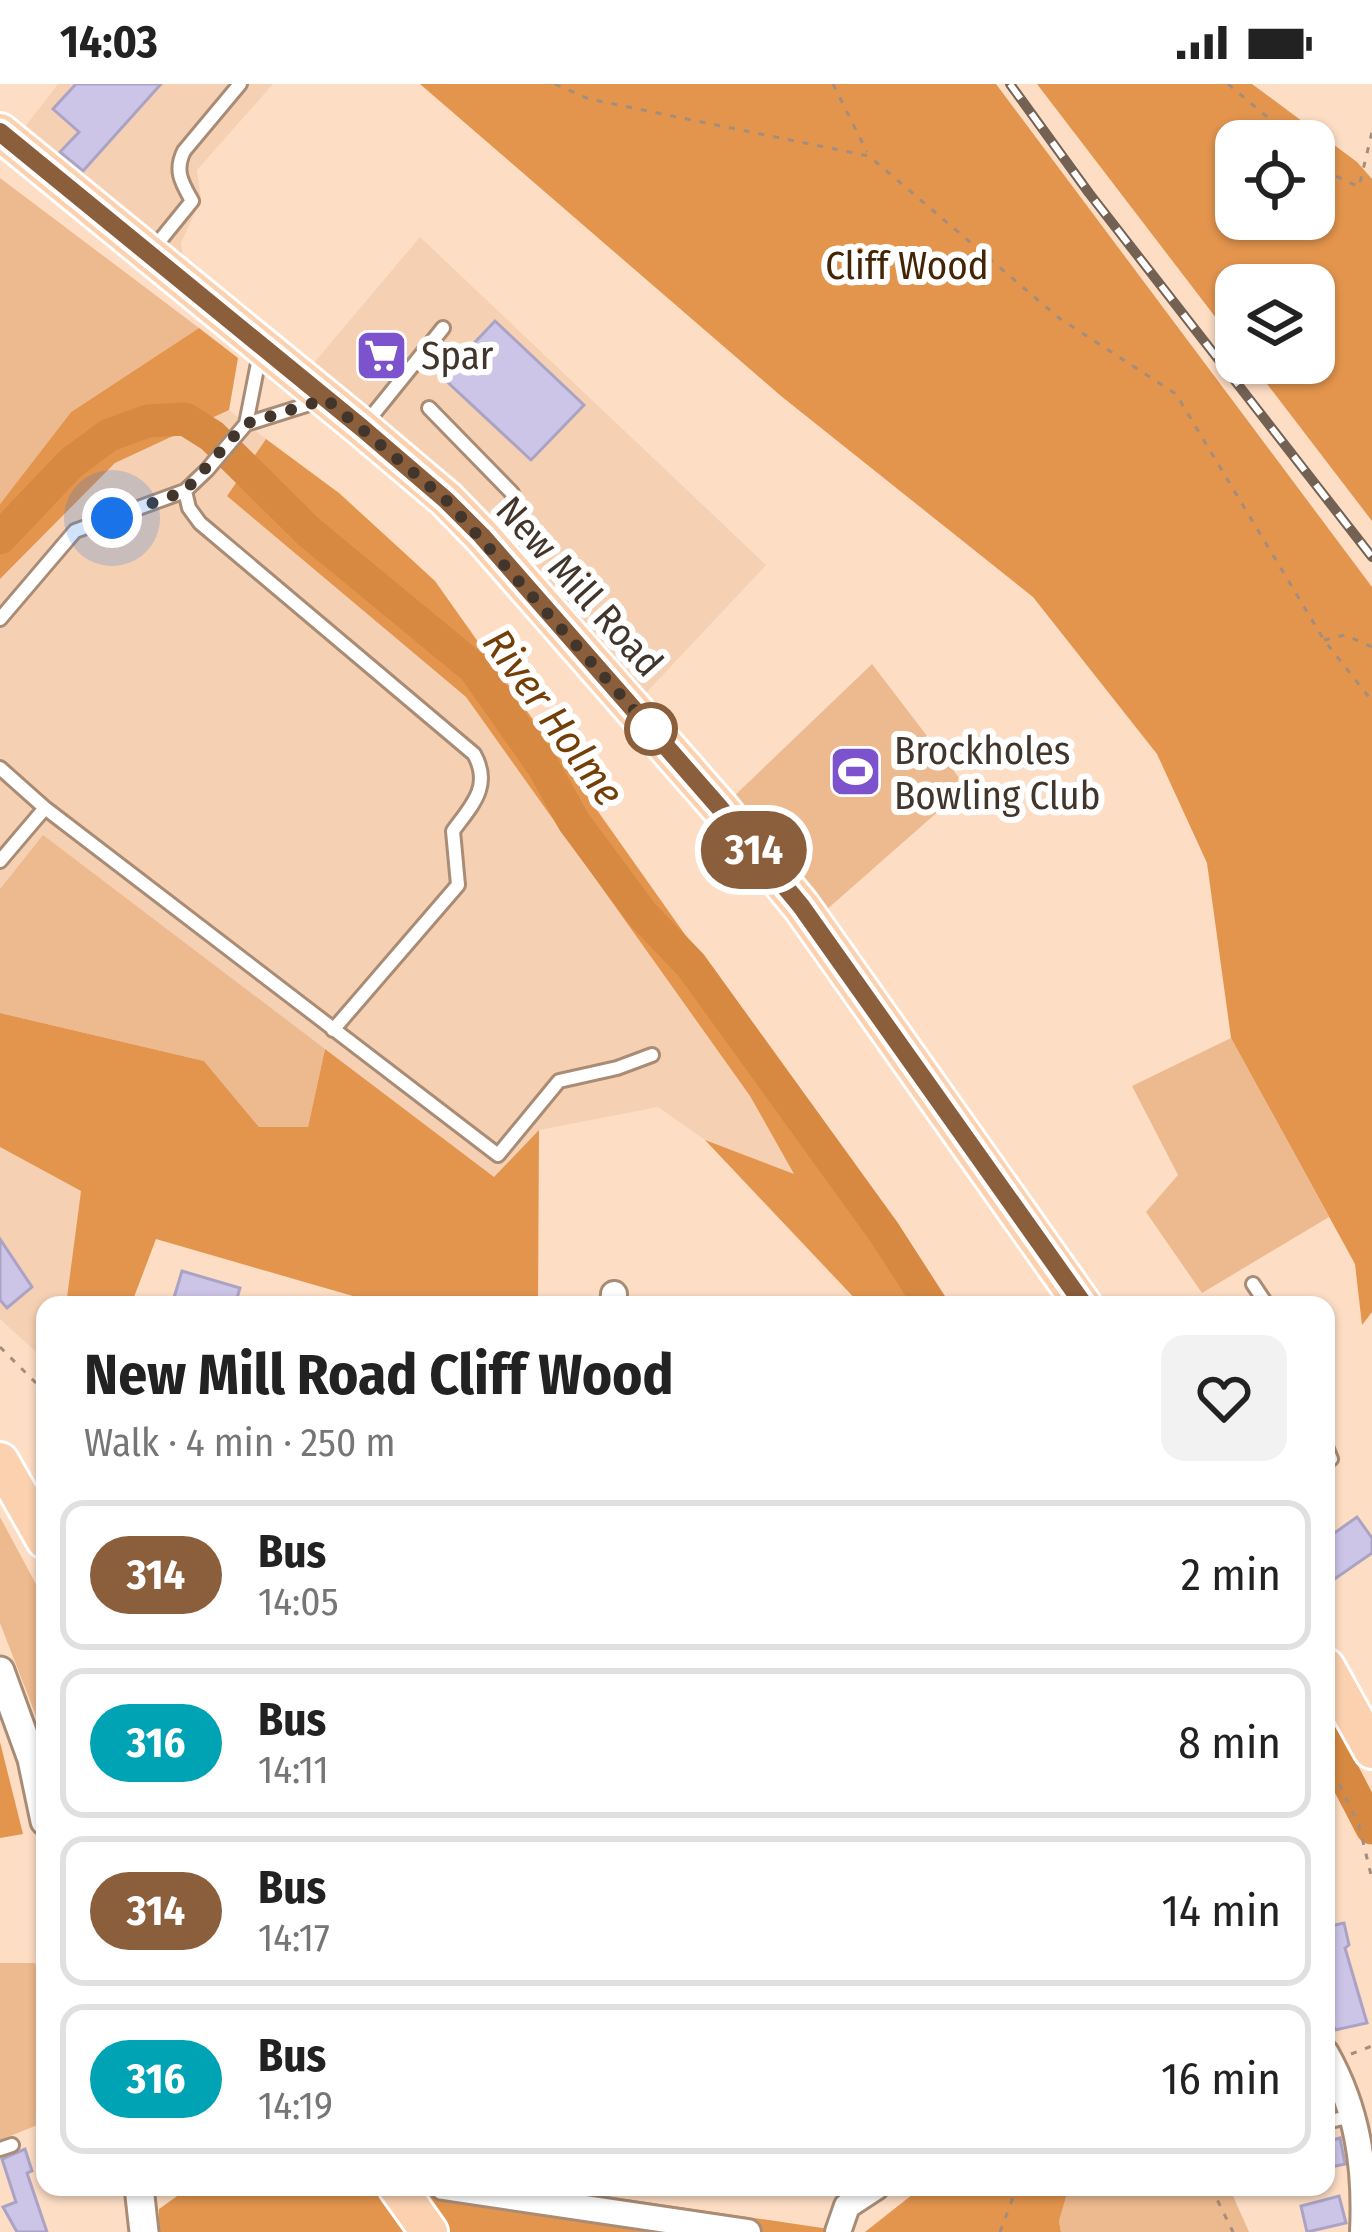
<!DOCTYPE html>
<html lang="en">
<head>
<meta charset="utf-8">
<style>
	body { margin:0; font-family:"Fira Sans Condensed",sans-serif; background:#f2f2f2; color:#222; height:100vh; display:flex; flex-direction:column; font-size:45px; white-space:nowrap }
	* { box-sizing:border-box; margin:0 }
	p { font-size:39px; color:#767676 }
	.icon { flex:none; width:66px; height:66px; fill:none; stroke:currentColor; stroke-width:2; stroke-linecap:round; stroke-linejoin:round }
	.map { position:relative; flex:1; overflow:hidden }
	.panel { position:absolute; left:36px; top:1212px; width:1299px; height:900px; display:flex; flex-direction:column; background:#fff; border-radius:24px; box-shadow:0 3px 9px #0004 }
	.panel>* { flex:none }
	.badge { padding:0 24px; border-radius:39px; font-size:42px; line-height:78px }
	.controls { position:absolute; left:1215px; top:36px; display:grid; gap:24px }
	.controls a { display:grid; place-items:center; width:120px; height:120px; border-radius:24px; background:#fff; box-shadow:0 3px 9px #0004; font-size:60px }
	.you { position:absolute; width:60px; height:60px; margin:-30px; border:9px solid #fff; border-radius:50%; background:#1a73e8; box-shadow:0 0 0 18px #1a73e833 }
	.map>.badge { position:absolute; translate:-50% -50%; box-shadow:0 0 0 6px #fff }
	.round { display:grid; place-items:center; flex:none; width:126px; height:126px; border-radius:24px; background:#f2f2f2 }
	.headline { display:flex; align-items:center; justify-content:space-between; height:204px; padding:0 48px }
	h1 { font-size:57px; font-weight:700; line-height:90px }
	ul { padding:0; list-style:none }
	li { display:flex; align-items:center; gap:36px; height:150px; margin:0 24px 18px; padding:0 24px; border:6px solid #e0e0e0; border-radius:24px }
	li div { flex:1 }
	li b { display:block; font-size:45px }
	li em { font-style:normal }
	li .badge { min-width:132px; font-weight:700; text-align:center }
	.status { display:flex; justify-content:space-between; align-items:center; height:84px; padding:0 60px; background:#fff; direction:ltr }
	.status svg { height:33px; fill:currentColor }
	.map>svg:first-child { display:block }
	.built { fill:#f6d0b2 }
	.green { fill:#edb98e }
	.forest { fill:#e3954e; fill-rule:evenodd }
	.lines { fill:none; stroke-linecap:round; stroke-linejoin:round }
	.river { stroke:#d78942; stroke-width:33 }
	.building { fill:#cdc5e8; stroke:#aaa3c4; stroke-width:3 }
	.service-casing { stroke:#a98c75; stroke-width:18 }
	.minor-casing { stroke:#a98c75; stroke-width:30 }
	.tertiary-casing { stroke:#a98c75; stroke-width:33 }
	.primary-casing { stroke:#fff; stroke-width:42 }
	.path { stroke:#a48d7c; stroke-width:3; stroke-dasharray:6 9; stroke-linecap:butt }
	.service { stroke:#fff; stroke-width:12 }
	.minor { stroke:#fff; stroke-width:24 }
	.tertiary { stroke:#fff; stroke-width:27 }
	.primary { stroke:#fbd1af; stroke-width:36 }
	.rail-casing { stroke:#736254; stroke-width:10 }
	.rail { stroke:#fff; stroke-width:6; stroke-dasharray:18; stroke-linecap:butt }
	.line-casing { stroke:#fff; stroke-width:27 }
	.line { stroke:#8b5e3c; stroke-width:18 }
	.walk { stroke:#42362c; stroke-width:12; stroke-dasharray:0 21.6 }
	.stop-dot { fill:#fff; stroke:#8b5e3c; stroke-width:6 }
	.labels { text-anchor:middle; stroke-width:12; stroke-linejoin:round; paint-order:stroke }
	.park-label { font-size:39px; fill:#432405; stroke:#fff }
	.poi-label { font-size:39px; fill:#42362c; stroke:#fff; text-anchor:start }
	.street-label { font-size:39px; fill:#42362c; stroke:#fff }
	.water-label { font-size:42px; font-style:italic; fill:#733f07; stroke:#fff }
</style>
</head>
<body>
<div class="status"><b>14:03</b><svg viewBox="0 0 49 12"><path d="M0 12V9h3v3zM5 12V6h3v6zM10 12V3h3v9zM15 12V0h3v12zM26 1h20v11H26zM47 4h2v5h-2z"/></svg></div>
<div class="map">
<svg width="1372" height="2148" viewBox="0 0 1372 2148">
	<rect width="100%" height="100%" fill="#fdddc4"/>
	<path class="built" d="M58 0H273L197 86 201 115 181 159 184 180 21 48Z
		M420 153 766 481 642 613 308 286Z
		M229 326 266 355 227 412 466 613 750 1012 795 1092 705 1056 658 1023 539 1046 494 1094 44 752 0 805V495L115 379Z
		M0 1063 81 1107 66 1221H45V1276L0 1235Z"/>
	<path class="green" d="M0 94 199 244 71 328 0 420Z
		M872 580 966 703 825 827 729 717Z
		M43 751 325 965 308 1043H259L204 977 0 929V805Z
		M1231 954 1329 1133 1202 1209 1146 1128 1178 1091 1132 1002Z
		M0 1433 45 1517V1655L0 1539Z
		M0 1879H35L45 1915V2038L0 2056Z
		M1069 2103H1229L1249 2148H1061L1059 2137Z"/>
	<path class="forest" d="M420 0H996L1372 503V1228L1362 1241 1355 1180 1231 954 1207 779 1157 670 1033 513 781 312Z
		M1037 0H1252L1357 78 1372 95V437L1251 279H1314V201H1236V260ZM1236 57H1314V135H1236Z
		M199 244 238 274 229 326 115 379 0 495V420L71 328Z
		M266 355 339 409 435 497 947 1221H861L705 1056 794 1090 750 1012 466 613 227 412Z
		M0 929 204 977 259 1043H308L325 965 494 1093 539 1046 538 1221 377 1219 156 1155 131 1221H66L81 1107 0 1063Z
		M0 1658 23 1750 0 1754Z
		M190 2103H545L849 2148H159V2125Z
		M922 2103H1069L1059 2137 1061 2148H865Z"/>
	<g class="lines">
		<path class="river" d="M0 454 71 379 109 351 148 337 185 335 212 352 309 448 474 584 543 682 574 738 643 831 691 881 884 1148 931 1221
			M1326 1656 1372 1744"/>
	</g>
	<path class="building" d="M76 0H161L83 87 60 68 79 48 53 25Z
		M495 237 584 321 531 376 442 293Z
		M0 1155 32 1203 7 1224 0 1216Z
		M182 1187 240 1204 235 1221H188L173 1217Z
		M1357 1433 1372 1454V1469L1326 1501V1455Z
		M1344 1839 1349 1861 1345 1864 1367 1939 1335 1946 1326 1918V1843Z
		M1340 2054 1345 2080 1326 2084V2058Z
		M25 2065 32 2087 27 2089 47 2148H17L3 2123 16 2118 2 2075Z
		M1339 2112 1346 2139 1307 2148 1301 2122Z"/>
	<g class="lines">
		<defs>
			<path id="service" d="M153 165 192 117C182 99 174 87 184 67L240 0
				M429 324 512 409 514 420 487 447
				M246 340 319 317
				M363 343 443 244
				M185 407 189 424 200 439 474 670C492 702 472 721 453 747L458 801 333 946
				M0 535 75 447 185 407 207 386 246 340 260 269
				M0 684 45 724 498 1071 559 997 617 984 652 971
				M0 777 45 724
				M1253 1200 1267 1221
				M1326 1337V1341
				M1326 1363 1331 1375
				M1326 2038 1352 2032
				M0 2065 12 2061"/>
			<path id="minor" d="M613 1221 614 1210
				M1326 1969C1358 2026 1366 2084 1363 2148
				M443 2103 748 2148
				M838 2148 847 2122 876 2103"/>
			<path id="tertiary" d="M0 1587 32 1675 45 1737
				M139 2103 144 2148"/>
			<path id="primary" d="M0 48 362 344 446 415 482 452 719 723 801 822 1083 1221
				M0 1377 45 1456
				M1326 1583 1372 1666
				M397 2103 429 2148"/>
		</defs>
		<use href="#service" class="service-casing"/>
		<use href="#minor" class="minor-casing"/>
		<use href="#tertiary" class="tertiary-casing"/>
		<use href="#primary" class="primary-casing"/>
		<path class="path" d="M555 0 589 15 869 72 1059 234 1176 310 1324 556 1372 617
			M833 0 867 68
			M1228 0 1296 57
			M1314 72 1338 93 1359 103 1372 48
			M1324 556 1345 551 1372 563
			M0 1263 45 1308
			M1326 1673 1359 1741 1372 1795
			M1351 1970 1372 1962
			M1211 2103 1233 2148
			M1000 2148 1017 2103"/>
		<use href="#service" class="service"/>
		<use href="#minor" class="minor"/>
		<use href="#tertiary" class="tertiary"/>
		<use href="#primary" class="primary"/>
		<defs>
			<path id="rail" d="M1010 0 1089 109 1372 473"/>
		</defs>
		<use href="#rail" class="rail-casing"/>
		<use href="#rail" class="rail"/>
	</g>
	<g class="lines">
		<defs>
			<path id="line" d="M0 48 362 344 446 416 482 452 719 723 801 822 1084 1221"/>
		</defs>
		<use href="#line" class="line-casing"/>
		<use href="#line" class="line"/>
		<path class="walk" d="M112 434 185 407 245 340 326 315 446 416 651 645"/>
	</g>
	<defs>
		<symbol id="supermarket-square" viewBox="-11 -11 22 22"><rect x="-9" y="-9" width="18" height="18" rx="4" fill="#7c53cc" stroke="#fff"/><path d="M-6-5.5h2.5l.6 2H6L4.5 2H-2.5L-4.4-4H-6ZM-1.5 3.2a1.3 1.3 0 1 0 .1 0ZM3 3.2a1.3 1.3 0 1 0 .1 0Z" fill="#fff"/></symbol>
		<symbol id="stadium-square" viewBox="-11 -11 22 22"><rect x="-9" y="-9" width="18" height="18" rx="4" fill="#7c53cc" stroke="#fff"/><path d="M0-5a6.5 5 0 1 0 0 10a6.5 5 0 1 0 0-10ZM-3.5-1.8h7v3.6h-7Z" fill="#fff"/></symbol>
	</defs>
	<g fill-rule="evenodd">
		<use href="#supermarket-square" x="352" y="242" width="59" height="59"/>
		<use href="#stadium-square" x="826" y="658" width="59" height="59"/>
	</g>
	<circle class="stop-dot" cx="651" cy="645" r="24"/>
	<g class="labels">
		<g class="park-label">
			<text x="907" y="195">Cliff Wood</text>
		</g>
		<g class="poi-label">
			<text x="421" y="285">Spar</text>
			<text x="894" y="680">Brockholes<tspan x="894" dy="45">Bowling Club</tspan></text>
		</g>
		<g class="street-label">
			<text transform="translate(580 502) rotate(48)" y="14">New Mill Road</text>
		</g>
		<g class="water-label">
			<text transform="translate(554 633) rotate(54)" y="15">River Holme</text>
		</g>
	</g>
</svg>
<div class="controls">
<a><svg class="icon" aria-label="locate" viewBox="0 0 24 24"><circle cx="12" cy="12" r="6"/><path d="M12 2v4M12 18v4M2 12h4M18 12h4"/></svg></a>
<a><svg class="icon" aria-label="layers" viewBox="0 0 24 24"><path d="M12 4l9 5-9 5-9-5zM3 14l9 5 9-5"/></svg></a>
</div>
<div class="you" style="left:112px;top:434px"></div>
<b class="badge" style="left:754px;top:766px;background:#8b5e3c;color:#fff">314</b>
<section class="panel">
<div class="headline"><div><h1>New Mill Road Cliff Wood</h1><p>Walk · 4 min · 250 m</p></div><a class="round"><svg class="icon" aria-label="heart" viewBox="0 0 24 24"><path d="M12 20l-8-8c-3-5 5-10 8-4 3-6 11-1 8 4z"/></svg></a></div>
<ul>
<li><span class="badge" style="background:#8b5e3c;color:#fff">314</span><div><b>Bus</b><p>14:05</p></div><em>2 min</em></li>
<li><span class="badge" style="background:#00a3b4;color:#fff">316</span><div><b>Bus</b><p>14:11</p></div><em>8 min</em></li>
<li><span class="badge" style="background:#8b5e3c;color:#fff">314</span><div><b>Bus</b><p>14:17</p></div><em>14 min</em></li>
<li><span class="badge" style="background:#00a3b4;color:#fff">316</span><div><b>Bus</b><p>14:19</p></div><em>16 min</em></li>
</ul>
</section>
</div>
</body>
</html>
